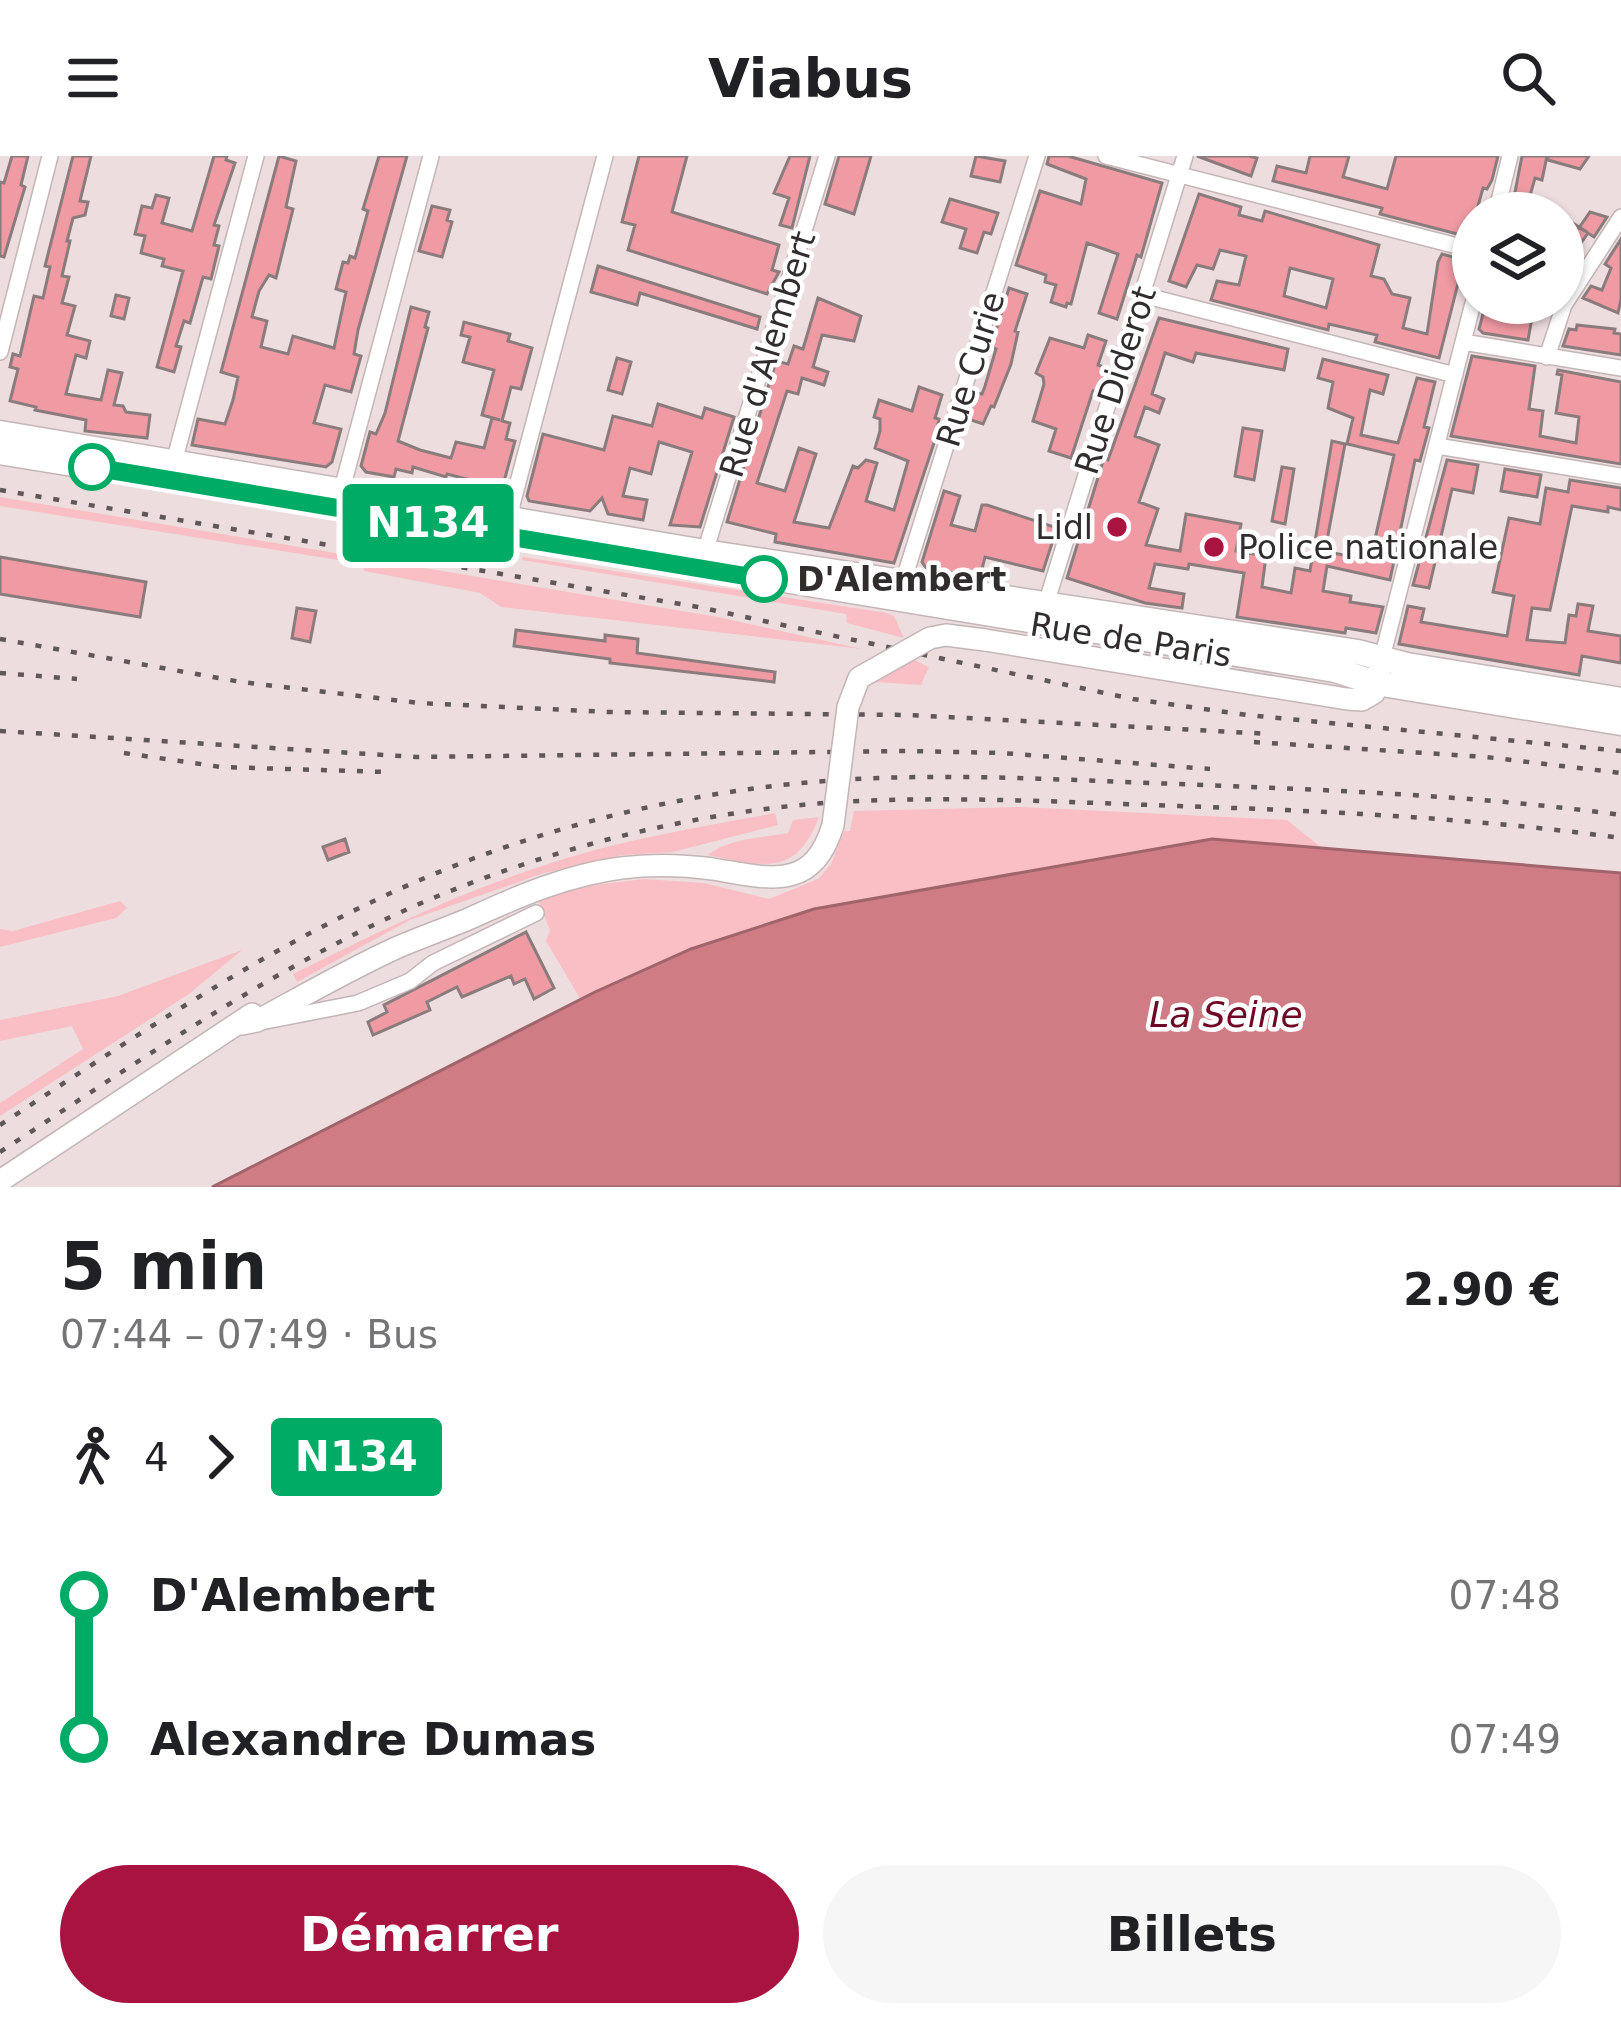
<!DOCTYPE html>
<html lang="fr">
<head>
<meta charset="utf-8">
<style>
	body { margin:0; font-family:"DejaVu Sans",sans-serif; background:#f6f6f6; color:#202124; height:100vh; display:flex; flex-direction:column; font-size:45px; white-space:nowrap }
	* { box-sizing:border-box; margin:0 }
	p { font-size:39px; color:#757577 }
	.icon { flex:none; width:66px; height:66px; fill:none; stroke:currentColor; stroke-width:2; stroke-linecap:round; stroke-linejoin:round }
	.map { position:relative; height:1031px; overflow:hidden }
	.drawer { display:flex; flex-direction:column; background:#fff; flex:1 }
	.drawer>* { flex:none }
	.badge { padding:0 24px; border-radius:9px; font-size:42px; line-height:78px }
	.tools { position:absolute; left:1452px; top:36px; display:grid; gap:24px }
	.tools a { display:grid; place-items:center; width:132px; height:132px; border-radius:50%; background:#fff; box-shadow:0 3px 9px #0004; font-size:60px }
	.map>.badge { position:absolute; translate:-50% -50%; box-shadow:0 0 0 6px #fff }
	.legs { display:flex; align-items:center; gap:18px; height:132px; padding:0 60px; font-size:39px }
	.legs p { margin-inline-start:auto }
	.summary { display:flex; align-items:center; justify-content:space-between; height:204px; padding:0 60px }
	h1 { font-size:66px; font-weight:600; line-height:90px }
	.cta { display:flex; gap:24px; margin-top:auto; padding:24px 60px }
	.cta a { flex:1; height:138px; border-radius:72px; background:#a9133f; color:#fff; font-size:48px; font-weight:600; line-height:138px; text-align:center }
	.cta a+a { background:#f6f6f6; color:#202124 }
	ul { padding:0 60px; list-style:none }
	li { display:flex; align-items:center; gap:42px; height:144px; font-size:45px }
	li i { display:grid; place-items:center; width:18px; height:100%; margin:0 15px; background:currentColor }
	li i::after { content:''; width:30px; height:30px; margin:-15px; border:9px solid; border-radius:50%; background:#fff }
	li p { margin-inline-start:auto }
	li:first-child i { background:linear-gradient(#0000 50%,currentColor 0) }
	li:last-child i { background:linear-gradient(currentColor 50%,#0000 0) }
	header { display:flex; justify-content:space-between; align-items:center; height:156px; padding:0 60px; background:#fff; font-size:54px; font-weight:600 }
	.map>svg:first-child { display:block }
	.green { fill:#f9bfc4 }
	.water { fill:#cf7c85; stroke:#a0646b; stroke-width:3 }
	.building { fill:#f09aa3; stroke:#8a7c7d; stroke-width:3; fill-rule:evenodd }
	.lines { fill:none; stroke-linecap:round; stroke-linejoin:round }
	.street-casing { stroke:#c4b5b6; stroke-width:18 }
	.secondary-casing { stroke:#c4b5b6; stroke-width:24 }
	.primary-casing { stroke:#c4b5b6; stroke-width:27 }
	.street { stroke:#fff; stroke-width:15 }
	.secondary { stroke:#fff; stroke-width:21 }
	.primary { stroke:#fff; stroke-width:24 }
	.rail { stroke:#5f5758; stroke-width:4.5; stroke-dasharray:6 12; stroke-linecap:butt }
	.secondary-bridge-casing { stroke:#c4b5b6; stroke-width:24; stroke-linecap:butt }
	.secondary-bridge { stroke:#fff; stroke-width:21 }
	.line-1-casing { stroke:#fff; stroke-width:27 }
	.line-1 { stroke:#00ab66; stroke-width:18 }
	.stop-1-dot { fill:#fff; stroke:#00ab66; stroke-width:6 }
	.poi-dot { fill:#a9133f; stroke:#fff; stroke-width:4.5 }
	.labels { text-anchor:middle; stroke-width:9; stroke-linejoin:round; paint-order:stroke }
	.street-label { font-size:33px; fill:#322d2d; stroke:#fff }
	.poi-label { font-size:33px; fill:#322d2d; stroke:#fff; text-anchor:end }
	.stop-label { font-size:33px; font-weight:bold; fill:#322d2d; stroke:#fff; text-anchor:start }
	.water-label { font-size:36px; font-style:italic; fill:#6f0726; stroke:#fff }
</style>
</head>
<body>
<header><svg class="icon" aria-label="menu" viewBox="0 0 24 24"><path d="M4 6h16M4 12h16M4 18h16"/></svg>Viabus<svg class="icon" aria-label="search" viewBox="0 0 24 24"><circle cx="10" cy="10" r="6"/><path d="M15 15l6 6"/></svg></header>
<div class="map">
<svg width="1621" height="1031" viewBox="0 0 1621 1031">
	<rect width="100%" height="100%" fill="#edddde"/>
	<path class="green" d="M0 341 718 461 862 493 501 451 480 437 364 415 363 408 0 350Z
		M523 401 887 457 894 460 904 482 847 467 846 458 522 404Z
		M914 504 929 511 921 529 876 526Z
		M1021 651 1287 664 1322 692 1212 683 814 753 691 793 581 844 546 785 550 774 538 744 551 734 644 723 704 727 769 743 818 723 831 708 844 675H850L854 655Z
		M775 657 778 669 673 696 622 699 544 717 410 764 297 826 293 818C374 778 453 739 539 711 615 685 696 672 775 657Z
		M819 661C796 722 762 710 708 699 728 682 763 682 788 677L793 664Z
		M120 745 127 752 116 762 0 791V773L13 775Z
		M242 794 189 838 0 960V947L83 893 72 870 0 885V864L118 840Z"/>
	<path class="water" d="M1212 683 1621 717V1031H212L595 836 691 793 814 753Z"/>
	<path class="building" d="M12 0H28L21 29 25 31 4 101 0 100V26L4 27Z
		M73 0H91L80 45 88 46 85 59 73 62 67 85H70L62 120 69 121 62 147 75 150 67 179 90 185 86 202 76 199 66 238 101 244 108 214 122 217 114 249 123 250 126 256 150 259 147 282 85 275 86 264 35 254 36 251 10 245 18 213 10 211 13 198 20 200 34 140 43 142 50 111 45 110Z
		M214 0H227L226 4 235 7 214 69 219 70 214 89 219 90 211 123 203 121 190 167 184 165 176 190 181 191 174 216 157 211 183 115 162 110 164 103 141 97 145 80 135 78 142 50 152 52 156 39 169 42 162 67 192 75Z
		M279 0 296 5 286 51 293 53 276 122 269 119 259 135 252 161 267 165 261 191 288 198 293 180 334 192 346 136 336 133 343 106 348 107 350 100 355 102 368 55 363 53 379 0H407L358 174 354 198 361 200 351 236 325 229 314 267 341 273 332 306 326 311 192 289 198 263 225 268 233 244 238 221 221 216Z
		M639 0H687L672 56 779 89 772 114 779 116 767 138 628 94 635 69 622 66Z
		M790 0H810L792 72 780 69 789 42 774 37Z
		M839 0H871L854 58 825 48Z
		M976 0 1005 5 1000 26 971 20Z
		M1049 0H1068L1162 27 1141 101 1137 99 1117 163 1099 157 1118 98 1087 87 1071 148 1067 147 1066 151 1051 146 1056 129 1045 126 1046 119 1016 109 1040 35 1081 48 1086 23 1047 8Z
		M1197 0H1249L1257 2 1251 20Z
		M1310 0H1349L1343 21 1387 33 1396 0H1498L1492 24 1487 33 1483 32 1476 57H1473V82L1380 58 1382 52 1273 25 1277 10 1306 17Z
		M1522 0H1547L1542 24 1535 22 1525 57H1511Z
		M1548 0H1589L1580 13 1548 4Z
		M1199 38 1241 51 1239 59 1262 65 1265 55 1379 89 1371 120 1384 123 1392 138 1410 142 1403 172 1427 178 1438 106 1442 98 1464 104 1439 202 1375 186 1377 179 1329 168 1328 174 1211 144 1217 125 1239 129 1246 100 1220 94 1213 113 1197 109 1186 131 1169 125ZM1290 112 1333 123 1326 152 1284 140Z
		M950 43 998 57 991 78 984 76 977 97 960 92 966 73 942 66Z
		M432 50 450 54 447 64 452 66 442 101 419 95Z
		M1590 56 1607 61 1594 81 1588 77 1570 103 1576 108 1563 128V61L1587 76 1579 72Z
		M1621 83V143L1618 157 1583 142 1591 130 1602 134 1611 112 1605 108Z
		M598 110 760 161 757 173 640 137 637 149 591 136Z
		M1009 132 1027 138 1015 175 1018 176 1011 208 994 251 991 250 983 268 968 263 976 237 982 238 985 230 996 193 991 191Z
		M116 139 129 142 124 163 111 160Z
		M818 142 861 160 854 185 822 179 813 211 828 216 824 229 802 222 798 238 787 235 757 327 785 335 799 292 816 298 794 366 829 372 853 310 858 312 866 304 877 307 866 345 894 354 908 305 875 292 880 275V263L874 261 879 244 912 255 919 231 942 239 935 262 939 263 934 287 894 407 775 386 776 378 727 366 776 205 788 208 794 190 803 193Z
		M411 151 429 156 425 171 428 172 398 285 420 294 451 302 456 286 484 292 492 262 500 264 482 259 494 214 463 206 470 181 461 179 464 166 510 178 508 185 532 192 521 233 511 231 502 265 510 267 506 283 515 285 502 333 496 339 472 335 475 325 447 318 446 321 413 311 412 317 396 313 394 321 366 316 361 310 370 276 376 278 385 257Z
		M1484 154 1532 162 1528 184 1483 177 1479 173Z
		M1159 162 1288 193 1284 214 1196 197 1193 206 1165 197 1152 238 1164 243 1159 257 1145 251 1135 280 1159 289 1139 346 1158 353 1146 389 1180 395 1186 358 1241 368 1236 395 1266 400 1262 431 1291 437 1295 412 1310 415 1332 285 1345 288 1325 395 1370 405 1394 299 1347 288 1353 262 1328 252 1333 226 1318 222 1323 203 1388 219 1383 238 1370 234 1361 279 1398 287 1417 222 1435 226 1424 271 1429 272 1420 305 1415 304 1390 424 1327 410 1323 435 1351 440 1350 446 1383 451 1376 477 1346 472 1345 477 1237 461 1244 417 1189 408 1188 413 1155 408 1149 432 1184 438 1182 452 1145 447 1067 422 1104 302 1108 304Z
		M1577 169 1615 173 1614 177 1621 178V199L1563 190 1569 173 1576 174Z
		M1088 179 1106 185 1098 209 1107 212 1099 237 1093 235 1071 302 1049 295 1056 273 1033 265 1044 228 1043 221 1036 217 1050 182 1084 192Z
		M1472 200 1535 210 1529 253 1543 255 1540 280 1576 287 1579 261 1556 257 1562 219 1557 218 1558 214 1621 226V308L1451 280Z
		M617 202 631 206 622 238 608 234Z
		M658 248 702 262 705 252 734 261 700 371 670 369 692 296 659 286 651 318 630 312 623 340 647 344 643 364 608 358 602 342 590 355 529 345 527 340 543 278 604 294 613 260 652 270Z
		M1243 272 1262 275 1254 324 1235 320Z
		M1447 304 1478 309 1473 337 1452 333 1429 432 1413 429Z
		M1282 311 1294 313 1285 368 1272 365Z
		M1505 313 1541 319 1537 341 1501 335Z
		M1570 324 1621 332V354L1608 351V356L1572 350 1550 454 1532 452 1527 484 1565 487 1569 459 1576 460 1578 448 1593 450 1588 475 1621 480V507L1582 500 1579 519 1399 488 1408 450 1424 453 1421 466 1507 480 1514 440 1493 436 1509 362 1540 368 1546 332 1568 336Z
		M944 335 960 340 951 369 975 375 982 349H987L1057 372 1043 415 985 401 980 421 926 412 922 406Z
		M0 401 146 426 140 461 0 438Z
		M297 452 316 455 310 486 292 482Z
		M516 474 605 485V479L638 483 637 497 775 516 774 526 610 507V503L514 490Z
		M345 683 349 696 328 704 323 691Z
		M526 776 554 832 534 843 525 823 514 828 511 820 462 841 457 831 427 846 430 854 373 879 368 866 387 856 384 849Z"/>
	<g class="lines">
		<defs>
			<path id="street" d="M1106 0 1473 94
				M1496 57 1510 0
				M1143 139 1455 219
				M1463 186 1621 212
				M0 196 50 0
				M1547 201 1564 149 1621 61
				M1437 290 1621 320
				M174 306 256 0
				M342 333 431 0
				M514 370 509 360 605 0
				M705 396 827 0
				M903 426 1037 0
				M1046 448 1185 0
				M1382 502 1473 147
				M266 865 358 847 410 825 433 807 536 757"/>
			<path id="secondary" d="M985 484 1347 543 1362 544 1374 537 1379 514
				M242 868 257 865C303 840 348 814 396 792 421 781 448 772 473 761 521 739 568 719 621 712 652 708 683 709 713 713 767 722 813 737 833 669
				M0 1025 252 858"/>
			<path id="primary" d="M0 277 705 396 1358 496 1407 509 1621 544
				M0 296 1335 514 1376 527 1621 567"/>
		</defs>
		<use href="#street" class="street-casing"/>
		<use href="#secondary" class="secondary-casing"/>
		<use href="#primary" class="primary-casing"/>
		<use href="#street" class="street"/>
		<use href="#secondary" class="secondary"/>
		<use href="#primary" class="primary"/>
		<path class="rail" d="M0 334 698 451 1133 543 1247 559 1621 595
			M0 483 241 526 419 547 609 556 909 559 1272 578
			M0 517 77 523
			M0 575 416 601 907 595 1002 597 1210 613
			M1254 586 1486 601 1621 617
			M124 597 221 611 387 616
			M0 969C151 870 302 767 472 703 585 661 706 634 825 625 942 616 1061 624 1178 628 1327 634 1474 639 1621 659
			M0 996C141 904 281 805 438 740 560 690 693 657 824 647 942 639 1060 646 1178 650 1327 655 1474 662 1621 682"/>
		<defs>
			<path id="secondary-bridge" d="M833 669 848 551 859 522 930 482 946 479 985 484"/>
		</defs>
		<use href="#secondary-bridge" class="secondary-bridge-casing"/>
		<use href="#secondary-bridge" class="secondary-bridge"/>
	</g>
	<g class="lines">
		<defs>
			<path id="line-1" d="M92 311 764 423"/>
		</defs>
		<use href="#line-1" class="line-1-casing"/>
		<use href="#line-1" class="line-1"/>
	</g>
	<g class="stop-1-dot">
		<circle cx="92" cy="311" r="21"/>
		<circle cx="764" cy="423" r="21"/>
	</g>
	<g class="poi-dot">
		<circle cx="1117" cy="371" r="12"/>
		<circle cx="1214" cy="391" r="12"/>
	</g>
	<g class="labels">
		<g class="street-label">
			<text transform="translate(767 198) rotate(-73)" y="12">Rue d'Alembert</text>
			<text transform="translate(970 213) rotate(-73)" y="12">Rue Curie</text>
			<text transform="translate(1115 224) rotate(-72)" y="12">Rue Diderot</text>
			<text transform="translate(1131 483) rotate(9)" y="12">Rue de Paris</text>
		</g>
		<g class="poi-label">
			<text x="1093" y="383">Lidl</text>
			<text x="1238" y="403" text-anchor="start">Police nationale</text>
		</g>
		<g class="stop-label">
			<text x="797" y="435">D'Alembert</text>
		</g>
		<g class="water-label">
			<text x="1226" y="871">La Seine</text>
		</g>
	</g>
</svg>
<div class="tools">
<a><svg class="icon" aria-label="layers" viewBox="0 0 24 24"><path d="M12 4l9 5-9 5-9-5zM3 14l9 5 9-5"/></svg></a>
</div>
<b class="badge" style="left:428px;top:367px;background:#00ab66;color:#fff">N134</b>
</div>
<section class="drawer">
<div class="summary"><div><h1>5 min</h1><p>07:44 – 07:49 · Bus</p></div><b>2.90 €</b></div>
<div class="legs"><svg class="icon" aria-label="walk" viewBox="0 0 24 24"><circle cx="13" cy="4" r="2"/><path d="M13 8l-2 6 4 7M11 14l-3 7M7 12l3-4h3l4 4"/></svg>4<svg class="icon" aria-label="forward" viewBox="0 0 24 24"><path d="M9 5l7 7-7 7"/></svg><b class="badge" style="background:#00ab66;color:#fff">N134</b></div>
<ul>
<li><i style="color:#00ab66"></i><b>D'Alembert</b><p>07:48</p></li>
<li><i style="color:#00ab66"></i><b>Alexandre Dumas</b><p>07:49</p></li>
</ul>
<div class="cta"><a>Démarrer</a><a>Billets</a></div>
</section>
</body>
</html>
